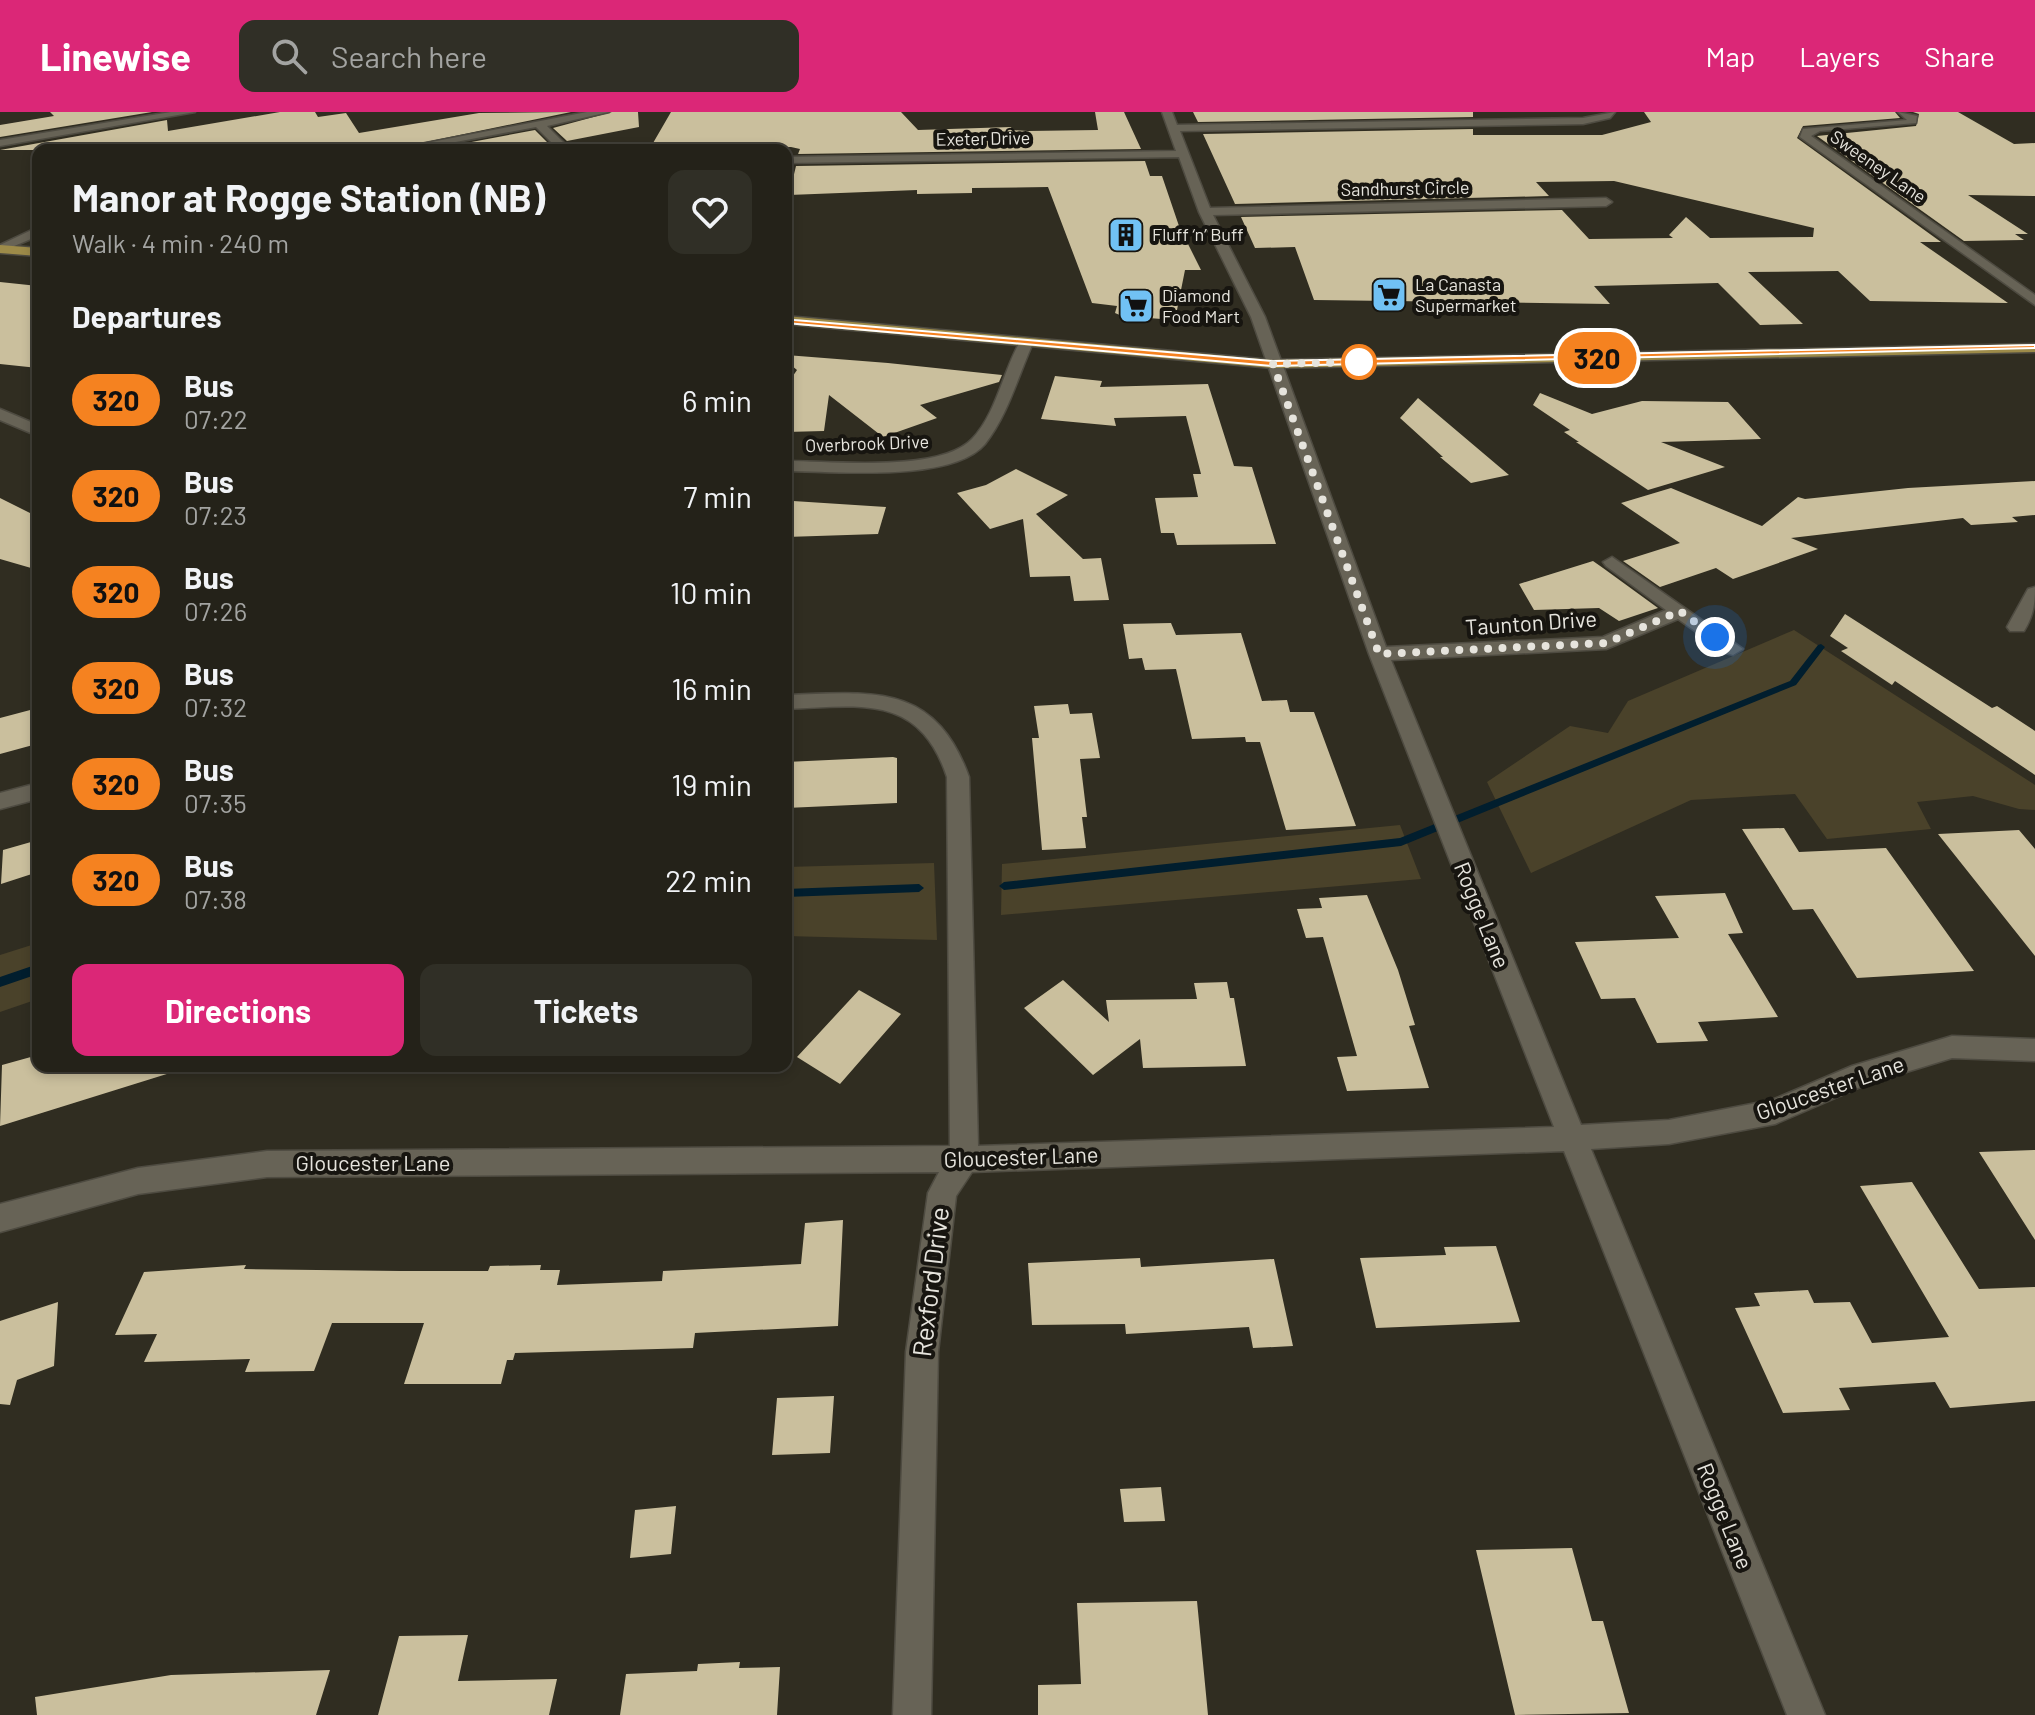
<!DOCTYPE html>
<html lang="en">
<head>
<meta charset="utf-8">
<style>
	body { margin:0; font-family:Barlow,sans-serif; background:#302f26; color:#f1f3f6; height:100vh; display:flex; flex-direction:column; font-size:30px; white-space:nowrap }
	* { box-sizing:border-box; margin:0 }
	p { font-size:26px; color:#a3a4a2 }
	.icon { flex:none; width:44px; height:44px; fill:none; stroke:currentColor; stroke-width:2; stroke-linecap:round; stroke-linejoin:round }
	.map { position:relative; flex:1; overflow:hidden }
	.drawer { position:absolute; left:32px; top:32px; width:760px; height:928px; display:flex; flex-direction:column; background:#242219; border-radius:16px; box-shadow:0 4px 12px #0003,0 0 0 2px #413f38 }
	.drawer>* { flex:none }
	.badge { padding:0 16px; border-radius:26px; font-size:28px; line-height:52px }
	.you { position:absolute; width:40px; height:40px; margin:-20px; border:6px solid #fff; border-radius:50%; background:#1a73e8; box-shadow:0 0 0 12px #1a73e833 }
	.map>.badge { position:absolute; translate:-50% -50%; box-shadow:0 0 0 4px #fff }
	h2 { padding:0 40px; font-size:30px; line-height:72px }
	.round { display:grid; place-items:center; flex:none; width:84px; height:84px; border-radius:16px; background:#302f26 }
	.head { display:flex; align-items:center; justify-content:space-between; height:136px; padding:0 40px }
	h1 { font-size:38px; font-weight:700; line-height:60px }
	.cta { display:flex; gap:16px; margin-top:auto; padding:16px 40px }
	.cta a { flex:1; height:92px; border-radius:16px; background:#db2777; color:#fff; font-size:32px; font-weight:700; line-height:92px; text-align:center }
	.cta a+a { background:#302f26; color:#f1f3f6 }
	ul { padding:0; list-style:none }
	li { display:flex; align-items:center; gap:24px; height:96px; padding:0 40px }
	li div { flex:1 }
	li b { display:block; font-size:30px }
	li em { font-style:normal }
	li .badge { min-width:88px; font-weight:700; text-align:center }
	header { display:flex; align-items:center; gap:48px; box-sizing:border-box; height:112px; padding:0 40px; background:#db2777; color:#fff }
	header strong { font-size:38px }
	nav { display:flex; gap:44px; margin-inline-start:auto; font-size:28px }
	.search { width:560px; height:72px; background:#302f26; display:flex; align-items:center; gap:20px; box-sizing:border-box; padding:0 28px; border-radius:16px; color:#a3a4a2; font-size:30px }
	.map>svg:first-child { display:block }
	.green { fill:#4a422a }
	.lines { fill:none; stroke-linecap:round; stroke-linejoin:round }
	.stream { fill:#011e2e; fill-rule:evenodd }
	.building { fill:#cabf9d }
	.minor-casing { stroke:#4e4b41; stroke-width:3 }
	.major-casing { stroke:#4e4b41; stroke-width:3 }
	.minor { fill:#676356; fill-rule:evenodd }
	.major { fill:#9d8b49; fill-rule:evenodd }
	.line { fill:#f58220; stroke:#fff; stroke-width:2 }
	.walk { stroke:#e6e4dd; stroke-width:8; stroke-dasharray:0 14.4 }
	.stop-dot { fill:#fff; stroke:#f58220; stroke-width:4 }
	.labels { text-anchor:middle; stroke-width:8; stroke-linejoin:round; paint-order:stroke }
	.far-street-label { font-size:18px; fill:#e6e4dd; stroke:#171510 }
	.far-poi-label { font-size:18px; fill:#e6e4dd; stroke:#171510; text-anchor:start }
	.street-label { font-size:22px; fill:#e6e4dd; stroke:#171510 }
	.near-street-label { font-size:26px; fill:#e6e4dd; stroke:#171510 }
</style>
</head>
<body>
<header>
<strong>Linewise</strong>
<div class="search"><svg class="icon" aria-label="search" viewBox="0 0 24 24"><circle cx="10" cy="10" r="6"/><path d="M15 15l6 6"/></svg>Search here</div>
<nav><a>Map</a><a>Layers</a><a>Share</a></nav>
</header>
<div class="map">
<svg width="2035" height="1603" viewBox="0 0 2035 1603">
	<rect width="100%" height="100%" fill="#302d21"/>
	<path class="green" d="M1794 518 2035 673V698L2019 697 1973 684 1917 690 1931 717 1827 727 1795 682 1691 688 1531 761 1487 670 1570 614 1608 621 1628 589Z
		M1400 713 1421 767 1001 803 1002 752Z
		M934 751 937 828 786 824V755Z
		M38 831V887L0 900V843Z"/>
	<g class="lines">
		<path class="stream" d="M1821 532 1825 535 1796 573 1401 734 1004 778 999 774 1004 770 1400 726 1790 569 1818 533Z
			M919 772 924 776 919 780 786 785V777Z
			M38 852V862L0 875V865Z"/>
	</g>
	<path class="building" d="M50 0H152L0 25V13L54 4Z
		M280 0H315L318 5 346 1 359 21 479 1 571 0 387 38H356V34L330 38H0L167 8 168 19Z
		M612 0H638L639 15 567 29 553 16Z
		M671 0H901L918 18 1011 15 1012 18 1028 19 1098 18 1095 0H1124L1141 37 798 42 800 37 791 35 649 38Z
		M1193 0H1473V5L1198 10Z
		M1644 0H1895L1900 6 1803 14 1797 26 1941 130H1920L2008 191 1870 189 1838 159 1748 160 1803 212 1760 213 1718 171 1594 174 1610 192 1314 188 1295 135 1255 136 1241 105 1562 98 1589 127 1673 126 1669 123 1686 105 1710 126 1813 125 1814 116 1614 69 1536 70 1549 84 1235 92 1203 22 1473 17V23H1602L1651 10Z
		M1913 0H1958L2014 32 2035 31V84L1968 83 2028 122H2015L2024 128 1964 129 1817 24 1916 14 1919 2Z
		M535 18 549 32 519 38H429Z
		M1145 49 1150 64H1162L1179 114 1201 158H1185L1175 208 1122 204 1115 201 1117 194 1092 191 1048 75 972 76V81L917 82V78L789 83 796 54Z
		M0 170 38 174V256L0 252Z
		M786 243 888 251 1002 263 999 270 920 293 937 306 883 325 829 283 824 319 786 320V274L797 258 786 249Z
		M1055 264 1102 269 1100 275 1208 272 1234 354 1252 355 1276 432 1177 433 1174 421H1161L1155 386 1198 385 1193 362H1201L1186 304 1114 306 1116 314 1041 307Z
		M1540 281 1592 302 1642 289 1728 290 1761 327 1661 330 1725 355 1648 378 1576 330H1579L1564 320 1570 318 1533 293Z
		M1418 286 1509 363 1471 371 1440 345H1443L1400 306Z
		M1016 357 1068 383 1036 402 1083 447 1101 446 1109 488 1074 489 1070 464 1030 465 1023 407 990 417 957 381 986 373Z
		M2035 369V403L2012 405 2018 410 1971 413 1963 406 1791 426 1818 437 1733 467 1716 456 1660 475 1623 449 1680 431 1621 391 1671 376 1762 414 1798 385 1805 387 1908 376Z
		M0 386 38 405V458L0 447Z
		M793 389 886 395 878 422 786 425V396L792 395Z
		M1593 449 1603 456 1658 496 1619 509 1599 496 1534 498 1519 472Z
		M1845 502 1992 596 1997 594 2035 619V663L1895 569 1892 573 1841 539 1848 536 1830 524Z
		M1171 511 1176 523 1241 521 1262 589 1287 588 1290 600H1314L1356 714 1286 718 1260 630H1246L1245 625 1192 627 1176 557 1145 558 1142 546 1129 547 1123 512Z
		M1068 592 1070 602 1092 601 1100 646 1080 647 1087 705H1082L1086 736 1042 738 1032 626H1039L1034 594Z
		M34 597 33 633 0 642V606Z
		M893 645 897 646V691L786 696V650Z
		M1784 716 1799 740 1886 736 1974 859 1857 866 1813 797 1793 798 1742 717Z
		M2019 718 2035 737V844L1938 722Z
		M38 728V760L1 772 3 738Z
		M1725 781 1743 821 1728 822 1778 905 1698 910 1708 929 1657 931 1635 886 1601 887 1575 830 1679 826 1655 784Z
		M1367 783 1398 858 1415 913 1409 914 1429 976 1347 979 1337 945 1357 944 1323 825 1306 826 1297 797 1322 796 1319 786Z
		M1063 868 1109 910 1106 888 1197 887 1194 871 1227 870 1230 886H1234L1246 954 1143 956 1140 927 1093 963 1024 896Z
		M859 878 901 902 840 972 797 945Z
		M38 943V954H169L170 961 0 1014 2 953Z
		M2035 1038V1128L1979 1040Z
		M1912 1070 1979 1177 2035 1175V1289L1950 1296 1935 1270 1839 1276 1850 1298 1783 1301 1735 1196 1760 1194 1754 1181 1808 1178 1814 1191 1850 1190 1872 1231 1949 1225 1860 1074Z
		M843 1108 838 1214 695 1221 693 1236 515 1241 513 1248H507L501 1272H404L424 1211H332L314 1259 245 1260 250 1247 144 1250 157 1222 115 1223 144 1160 246 1153 244 1157 401 1159H488L490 1154 541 1153 540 1158H560L557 1173 662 1169 663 1159 801 1152 805 1111Z
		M1496 1134 1520 1210 1376 1216 1360 1146 1446 1143 1444 1135Z
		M1140 1146 1141 1155 1274 1147 1293 1234 1253 1236 1249 1215 1126 1222 1125 1212 1032 1213 1028 1151Z
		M58 1190 54 1254 17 1268 10 1293 0 1292V1209Z
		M834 1284 830 1341 772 1343 777 1286Z
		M1161 1375 1165 1409 1124 1410 1120 1377Z
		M676 1394 671 1442 630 1446 635 1398Z
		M1572 1436 1592 1509H1603L1629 1601 1515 1603 1476 1438Z
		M1197 1489 1208 1603H1038V1573L1081 1572 1077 1491Z
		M468 1523 458 1569 557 1567 549 1603H378L399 1524Z
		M740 1550 739 1556 780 1555 777 1603H620L626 1562 697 1559 698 1552Z
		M330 1558 316 1603H37L35 1585 171 1563Z"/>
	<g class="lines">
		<defs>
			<path id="minor" d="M171 0H195L0 34V28Z
				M587 0H609L547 14 564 31 578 38 556 35 536 15 413 38H390Z
				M1162 0H1172L1177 13 1583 6 1615 0 1610 6 1583 12 1180 19 1210 96 1606 86 1612 90 1606 94 1213 103 1265 205 1386 535 1603 525 1666 498 1606 454 1603 450 1612 445 1743 537 1733 543 1726 541 1678 507 1606 537 1391 548 1581 1013 1669 1008 1772 988 1852 954 1952 924 2035 927V949L1952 946 1867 972 1775 1012 1669 1032 1591 1037 1825 1603H1787L1564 1039 972 1060 956 1084 938 1240 931 1603H893L906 1240 928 1081 939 1060 267 1065 138 1082 0 1120V1092L138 1056 267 1039 950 1034 947 665C919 581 861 594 786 597V583C872 580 935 570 969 665L978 1034 1554 1015 1369 542 1251 205 1199 100 1179 45 786 51V45L1176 39Z
				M1898 0 1917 4 1916 11 1820 19 1811 24 2035 183V193L1800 25 1803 17 1907 8Z
				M38 115V124L0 140V133Z
				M1021 228 1033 231C1018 264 1008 303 985 332 952 371 834 359 786 359V349C832 349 939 361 972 327 997 301 1003 258 1021 228Z
				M0 297 38 313V324L0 308Z
				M2035 475C2035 493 2033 504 2024 519H2010L2007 515 2028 477Z
				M38 671V687L0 697V681Z"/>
			<path id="major" d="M0 133 38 136V144L0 141Z
				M786 204 1273 248 2035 232V240L1273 256 786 212Z"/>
		</defs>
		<use href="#minor" class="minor-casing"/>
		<use href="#major" class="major-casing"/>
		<use href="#minor" class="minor"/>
		<use href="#major" class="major"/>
	</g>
	<path class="line" d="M783 207 1273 249 2035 233V236L1273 254 786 211Z"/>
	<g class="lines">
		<path class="walk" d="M1359 250 1273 252 1379 542 1606 531 1680 499 1715 525"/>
	</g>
	<defs>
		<symbol id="building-square" viewBox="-11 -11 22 22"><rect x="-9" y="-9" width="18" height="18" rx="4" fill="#71c1f4" stroke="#171510"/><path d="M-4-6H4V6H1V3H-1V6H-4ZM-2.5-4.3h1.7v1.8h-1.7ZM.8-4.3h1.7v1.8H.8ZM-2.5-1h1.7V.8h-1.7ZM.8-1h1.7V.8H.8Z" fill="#111"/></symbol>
		<symbol id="supermarket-square" viewBox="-11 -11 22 22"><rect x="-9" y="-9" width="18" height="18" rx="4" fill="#71c1f4" stroke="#171510"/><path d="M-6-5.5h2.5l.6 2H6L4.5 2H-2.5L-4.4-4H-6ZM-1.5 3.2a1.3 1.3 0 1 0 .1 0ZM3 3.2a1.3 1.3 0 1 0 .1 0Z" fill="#111"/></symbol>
	</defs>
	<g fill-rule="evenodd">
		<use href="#building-square" x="1106" y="103" width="40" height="40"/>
		<use href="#supermarket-square" x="1369" y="163" width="40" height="40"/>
		<use href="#supermarket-square" x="1116" y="174" width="40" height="40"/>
	</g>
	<circle class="stop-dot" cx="1359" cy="250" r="16"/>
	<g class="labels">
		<g class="far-street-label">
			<text transform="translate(983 27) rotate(-1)" y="6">Exeter Drive</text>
			<text transform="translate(1878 55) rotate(35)" y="6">Sweeney Lane</text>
			<text transform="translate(1405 77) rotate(-1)" y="6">Sandhurst Circle</text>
			<text transform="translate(867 332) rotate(-2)" y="6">Overbrook Drive</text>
		</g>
		<g class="far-poi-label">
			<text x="1152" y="129">Fluff ‘n’ Buff</text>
			<text x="1415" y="179">La Canasta<tspan x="1415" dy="21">Supermarket</tspan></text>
			<text x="1162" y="190">Diamond<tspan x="1162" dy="21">Food Mart</tspan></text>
		</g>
		<g class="street-label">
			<text transform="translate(1531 511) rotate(-4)" y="8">Taunton Drive</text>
			<text transform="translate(1482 803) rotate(68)" y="8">Rogge Lane</text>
			<text transform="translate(1830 976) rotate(-19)" y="8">Gloucester Lane</text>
			<text transform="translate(1021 1045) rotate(-2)" y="8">Gloucester Lane</text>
			<text x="373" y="1059">Gloucester Lane</text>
			<text transform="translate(1725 1404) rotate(68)" y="8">Rogge Lane</text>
		</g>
		<g class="near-street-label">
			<text transform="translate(931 1170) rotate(-83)" y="9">Rexford Drive</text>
		</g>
	</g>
</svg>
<div class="you" style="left:1715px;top:525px"></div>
<b class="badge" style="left:1597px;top:246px;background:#f58220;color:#111">320</b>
<section class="drawer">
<div class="head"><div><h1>Manor at Rogge Station (NB)</h1><p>Walk · 4 min · 240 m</p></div><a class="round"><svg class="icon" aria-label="heart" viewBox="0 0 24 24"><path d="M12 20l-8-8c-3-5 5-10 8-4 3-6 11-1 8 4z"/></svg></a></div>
<h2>Departures</h2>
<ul>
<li><span class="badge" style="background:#f58220;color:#111">320</span><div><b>Bus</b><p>07:22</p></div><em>6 min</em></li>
<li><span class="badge" style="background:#f58220;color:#111">320</span><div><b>Bus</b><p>07:23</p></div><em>7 min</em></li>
<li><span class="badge" style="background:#f58220;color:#111">320</span><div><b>Bus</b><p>07:26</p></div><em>10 min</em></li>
<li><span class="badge" style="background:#f58220;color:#111">320</span><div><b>Bus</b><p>07:32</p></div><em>16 min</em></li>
<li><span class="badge" style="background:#f58220;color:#111">320</span><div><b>Bus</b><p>07:35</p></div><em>19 min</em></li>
<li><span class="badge" style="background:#f58220;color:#111">320</span><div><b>Bus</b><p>07:38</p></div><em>22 min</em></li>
</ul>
<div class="cta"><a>Directions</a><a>Tickets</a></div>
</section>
</div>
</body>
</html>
